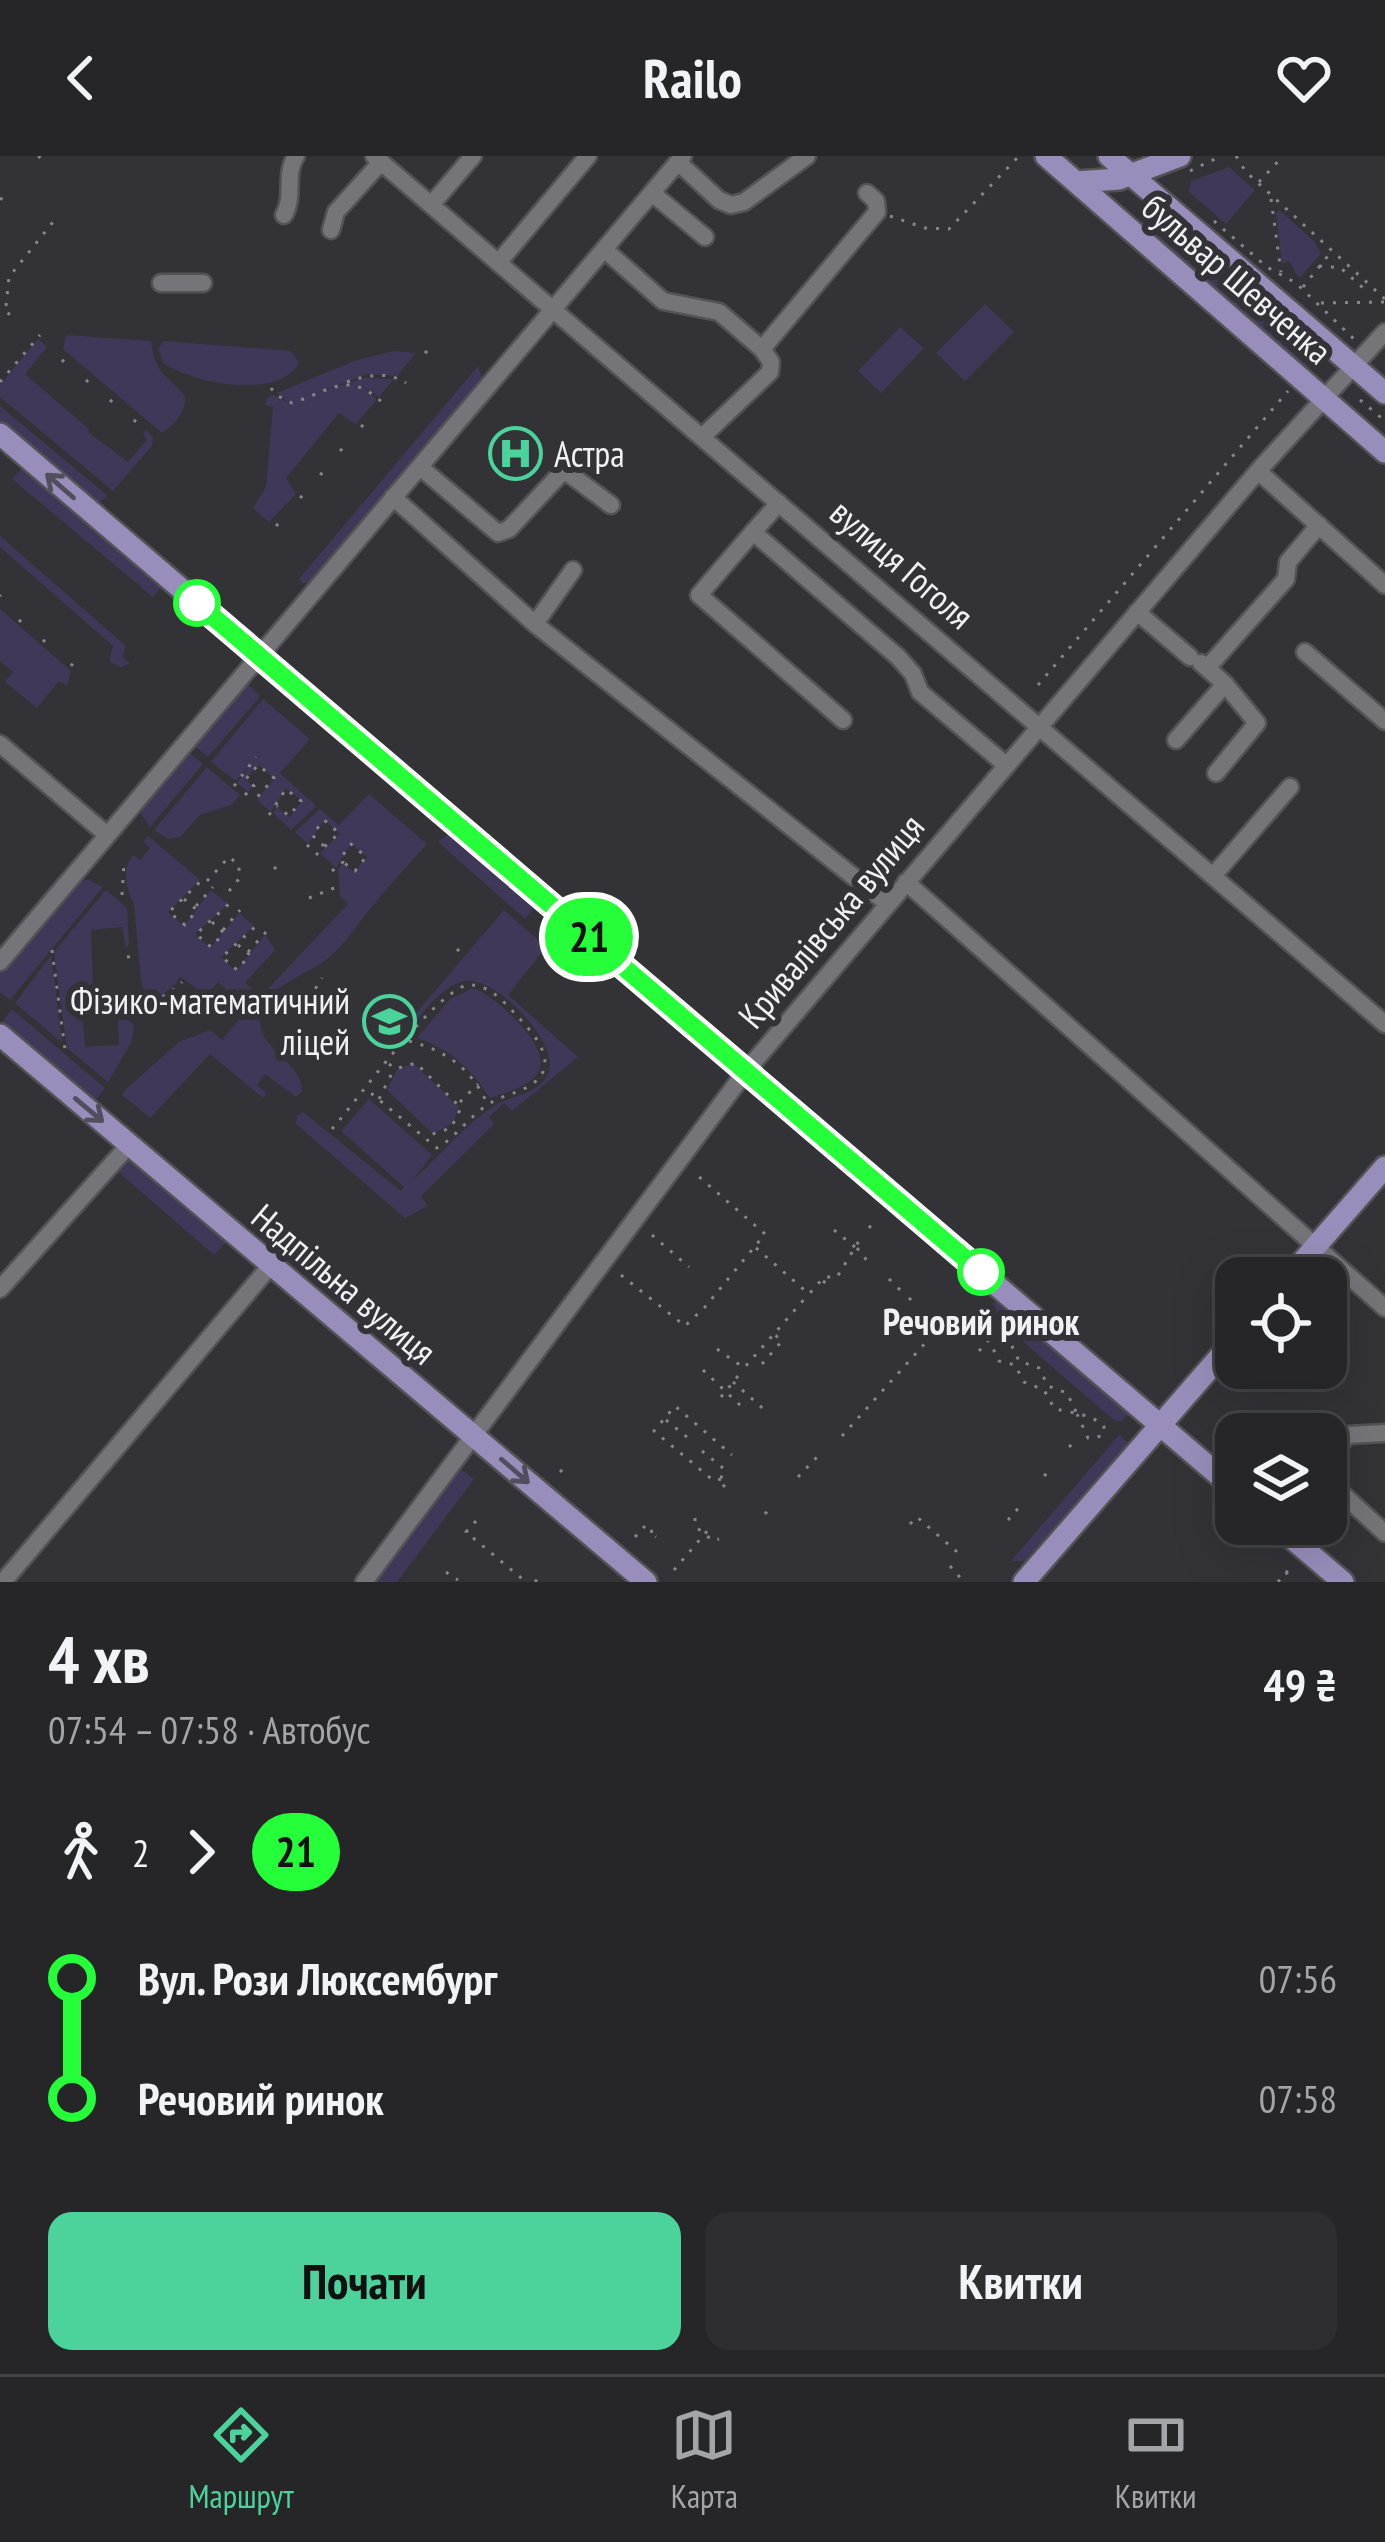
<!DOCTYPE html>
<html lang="uk">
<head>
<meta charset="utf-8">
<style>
	body { margin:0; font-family:"PT Sans Narrow",sans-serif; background:#2e2e30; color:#f1f3f6; height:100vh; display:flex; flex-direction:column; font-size:45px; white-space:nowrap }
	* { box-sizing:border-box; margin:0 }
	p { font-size:39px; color:#a4a5a8 }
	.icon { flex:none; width:66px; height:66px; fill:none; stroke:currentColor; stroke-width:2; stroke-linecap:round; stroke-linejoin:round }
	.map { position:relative; height:1426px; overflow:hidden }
	.sheet { display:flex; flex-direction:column; background:#262628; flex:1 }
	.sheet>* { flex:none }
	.badge { padding:0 24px; border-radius:39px; font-size:42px; line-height:78px }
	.fabs { position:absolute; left:1215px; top:1101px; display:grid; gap:24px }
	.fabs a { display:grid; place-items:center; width:132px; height:132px; border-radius:24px; background:#262628; box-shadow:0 12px 48px #0002,0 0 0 3px #424345; font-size:60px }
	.map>.badge { position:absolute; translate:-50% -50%; box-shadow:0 0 0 6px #fff }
	.legs { display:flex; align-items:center; gap:18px; height:132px; padding:0 48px; font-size:39px }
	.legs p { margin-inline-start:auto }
	.head { display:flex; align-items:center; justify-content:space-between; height:204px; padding:0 48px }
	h1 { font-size:66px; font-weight:700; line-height:90px }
	.primary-button { display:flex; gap:24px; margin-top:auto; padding:24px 48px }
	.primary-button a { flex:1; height:138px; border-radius:24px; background:#4cd39b; color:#111; font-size:48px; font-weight:700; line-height:138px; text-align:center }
	.primary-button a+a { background:#2e2e30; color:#f1f3f6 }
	ul { padding:0 48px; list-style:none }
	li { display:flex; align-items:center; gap:42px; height:120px; font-size:45px }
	li i { display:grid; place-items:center; width:18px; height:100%; margin:0 15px; background:currentColor }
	li i::after { content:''; width:30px; height:30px; margin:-15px; border:9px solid; border-radius:50%; background:#262628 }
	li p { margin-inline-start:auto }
	li:first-child i { background:linear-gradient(#0000 50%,currentColor 0) }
	li:last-child i { background:linear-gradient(currentColor 50%,#0000 0) }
	header { display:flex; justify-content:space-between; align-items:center; height:156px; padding:0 48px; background:#262628; font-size:54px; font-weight:700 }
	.tabs { display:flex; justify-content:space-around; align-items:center; height:168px; border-top:3px solid #424345; background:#262628; font-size:33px; color:#a4a5a8 }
	.tabs a { display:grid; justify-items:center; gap:6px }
	.tabs .on { color:#4cd39b }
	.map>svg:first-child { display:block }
	.green { fill:#403859 }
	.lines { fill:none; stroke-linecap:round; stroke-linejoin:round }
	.minor-casing { stroke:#535255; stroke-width:21 }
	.major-casing { stroke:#535255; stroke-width:26 }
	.path { stroke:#87868a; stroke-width:3; stroke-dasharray:3 9; stroke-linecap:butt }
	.minor { stroke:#757478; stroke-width:16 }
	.major { stroke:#998ebb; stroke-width:21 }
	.oneway { stroke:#524e5e }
	.line-1-casing { stroke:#fff; stroke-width:27 }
	.line-1 { stroke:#24ff3a; stroke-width:18 }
	.stop-1-dot { fill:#fff; stroke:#24ff3a; stroke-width:6 }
	.labels { text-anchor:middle; stroke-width:12; stroke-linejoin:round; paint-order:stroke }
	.street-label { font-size:36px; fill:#f1f0f3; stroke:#333236 }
	.poi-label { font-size:36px; fill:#f1f0f3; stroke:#333236; text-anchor:start }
	.stop-label { font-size:36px; font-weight:bold; fill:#f1f0f3; stroke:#333236 }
</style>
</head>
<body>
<header><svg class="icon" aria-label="back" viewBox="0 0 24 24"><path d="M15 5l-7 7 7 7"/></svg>Railo<svg class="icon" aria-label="heart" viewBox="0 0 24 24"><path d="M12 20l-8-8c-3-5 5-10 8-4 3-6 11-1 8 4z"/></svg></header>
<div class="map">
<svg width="1385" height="1426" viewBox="0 0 1385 1426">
	<rect width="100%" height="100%" fill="#333236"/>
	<path class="green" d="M1229 11 1255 34 1226 68 1189 36 1191 25Z
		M1156 51 1322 195 1321 207 1306 214 1140 70 1141 58Z
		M1279 54 1315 86 1321 98 1299 122 1289 105 1282 108 1276 57Z
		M985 148 1014 176 965 225 936 197Z
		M900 171 924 192 881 237 858 215Z
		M66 179 151 185C156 219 164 216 185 240 187 255 173 270 162 277L63 193Z
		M38 183 47 191 25 218 89 273 88 276 128 306 147 284 143 278 146 274 153 281 152 290 113 335 0 241V229Z
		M163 185 291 195 299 207C278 245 193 227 163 207L158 193Z
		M394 195 416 197 397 220 368 218 315 238 364 222 394 223 379 241 359 228 377 243 356 268 339 257 286 322 296 338 269 366 253 352 266 331 273 251 265 249 267 241 273 239 289 247 277 237 354 205Z
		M478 210 483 224 309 427H302L299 423Z
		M0 250 108 340 97 348 0 266Z
		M23 311 162 430 153 441 12 323Z
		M0 380 126 490 122 501 130 507 121 511 109 506 113 490 0 391Z
		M0 453 71 515 67 530 59 525 37 552 5 526 13 516 0 505Z
		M245 525 259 539 258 543 208 601 192 588Z
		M263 543 310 583 280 617 316 650 291 674 273 657 277 651 290 661 302 645 286 632 271 656 257 644 274 622 259 609 245 623 253 630 248 636 237 627 257 601 236 625 211 606Z
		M186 594 203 608 150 671 139 655Z
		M207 611 240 639 231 649 200 659 180 681 168 683 154 674Z
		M369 638 427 688C406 711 385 734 366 758 353 774 341 794 323 806 303 820 257 835 260 867 262 895 303 907 302 936L296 941 265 918 257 929 267 937 263 942 210 898 150 962 122 939 124 935 179 886 210 874 222 884 248 853 218 826 206 839 181 821 165 840 148 844 141 826 134 748C126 733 121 713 133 699L140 704 150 692 144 686 148 680 200 724 168 756 184 770 211 734 228 748 195 778 210 792 239 757 254 770 221 801 236 815 265 779 275 794 245 827 261 840 348 748 340 740 338 713 343 707 354 716 367 701 351 688 336 712 320 697 340 678 324 664 308 688 295 676 320 653 339 669Z
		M451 676 537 749 525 763 438 686Z
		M89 724 103 731 10 844 0 836V816L75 725Z
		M106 734 127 752 129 788 126 793 122 771 91 774 93 830 80 832 85 891 119 889 118 864H128L134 869 132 885 108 926 67 892 54 796Z
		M504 754 546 791 508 839 578 901 512 955 504 947 489 961 494 968 421 1040 428 1050 405 1062 296 968 297 960 303 956 401 1035 404 1031 341 975 369 943 432 999 412 1025C439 1001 464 969 494 950 511 939 538 939 548 918 562 889 495 819 465 825 438 830 416 867 399 887L394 883Z
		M51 799 62 887 15 847Z
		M473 832C494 839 552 890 539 915 531 931 506 936 490 942 471 913 452 894 417 882L450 843Z
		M12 853 105 932 95 945 2 866Z
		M413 907 459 951 453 967 433 978 387 934 397 914Z
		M123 999 226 1086 214 1099 116 1014Z
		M998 1145 1127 1254 1129 1257 1122 1265H1115L983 1151Z
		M1119 1279 1128 1287 1025 1405H1011Z
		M459 1312 474 1323 397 1426H374Z"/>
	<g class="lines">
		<defs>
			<path id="minor" d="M374 0 1385 868
				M678 6 719 44 731 49 744 46 807 0
				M652 37 705 81
				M431 49 473 0
				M284 59C295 39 284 19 296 0
				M331 74 336 56 381 6
				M604 93 663 145 719 156 762 193
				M498 107 588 0
				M161 127H203
				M702 281 770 216 771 206 762 193 877 56 876 45 867 37
				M420 311 498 377 509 373 564 314 611 349
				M1258 315 1385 429
				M393 341 535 468 888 748
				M779 347 753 376 898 501 913 518 920 536 1006 609
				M753 376 699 439 843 564
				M1137 456 1190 501
				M535 468 573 414
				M1305 496 1385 565
				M1201 507 1225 528 1257 567 1216 617
				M1208 511 1286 423 1288 406 1319 369
				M1176 584 1225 528
				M0 588 106 678
				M1213 720 1290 631
				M906 726 1385 1152
				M0 806 683 0
				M0 1133 129 989
				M1326 1304 1348 1279 1385 1277
				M1326 1323 1385 1377
				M3 1426 271 1109
				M364 1426 746 915 1258 315 1385 176"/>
			<path id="major" d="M1046 0 1385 296
				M1109 0 1385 237
				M1076 26 1119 23 1180 0
				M0 278 1236 1334
				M0 879 646 1426
				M1288 1122 1385 1011
				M1275 1368 1343 1426
				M1024 1426 1236 1182"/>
		</defs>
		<use href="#minor" class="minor-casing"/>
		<use href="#major" class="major-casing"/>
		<path class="path" d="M38 0 44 4
			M1236 0 1246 16 1385 143
			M1190 15 1221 0
			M1259 26 1283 0
			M0 42 8 47
			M1271 43 1281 116
			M890 60 925 72 949 73 1019 0
			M1214 65 1267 111 1296 127 1357 186
			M1159 71 1307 200
			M1319 110 1341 112 1364 133 1367 129
			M1303 131 1331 96
			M1321 147 1385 146
			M6 150 9 121 57 61
			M8 159 11 154
			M425 195 430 200
			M62 206 66 201
			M0 226 40 179
			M86 226 90 222
			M347 226C367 219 388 215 406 227
			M271 232 276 239 292 247C335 233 349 213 387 251
			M1360 244 1385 265
			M110 246 114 242
			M134 266 137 262
			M361 269 367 274
			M340 293 347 299
			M320 317 327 322
			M300 340 307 346
			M276 368 283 374
			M0 440 1 439
			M19 466 25 459
			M43 486 49 479
			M71 510 76 503
			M1038 529 1288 235
			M234 630 256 601
			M245 639 254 630 246 623 258 609 274 622 253 646
			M269 659 286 633 301 645 289 660 277 650
			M307 691 314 683
			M316 699 339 677 324 664 312 679 324 690
			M274 713 278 709
			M332 715 343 706 340 703 351 688 366 701 355 715 343 706
			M207 725 229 701 239 709V723L224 741
			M122 739 124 707
			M309 742 334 732
			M184 743 197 754 185 769 169 756 203 723
			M196 750 213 731
			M212 766 224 777 211 791 196 778 231 746
			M223 774 240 754
			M238 789 250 799 237 814 222 801 257 769
			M457 793 460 796
			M52 794 65 894
			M248 796 266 776
			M127 801 135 800
			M309 843 322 822
			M139 847 168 839 182 826
			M118 858 140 856
			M380 879 393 896
			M409 885C446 895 470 911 487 947
			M389 908 395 913 416 907 461 952 451 972 424 981
			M379 943 393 915
			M460 946 478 928
			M332 973C363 937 427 845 466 829 489 827 505 847 519 862 538 882 561 911 529 930 518 937 505 939 494 945 472 956 458 980 437 992L366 933
			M869 1072 876 1063
			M834 1074 855 1091
			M652 1079 689 1111
			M756 1092 809 1138 824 1121H837L862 1080
			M857 1092 869 1107
			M621 1119 685 1170 705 1151 765 1078 698 1020
			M823 1125 832 1132
			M889 1125 893 1121
			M898 1134 902 1129
			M909 1144 914 1139
			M930 1164 936 1157
			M717 1193 744 1212 808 1139
			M979 1195 1001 1170
			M762 1208 782 1185 775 1179
			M703 1214 741 1250
			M733 1226 768 1257
			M721 1241 743 1214
			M1077 1258 1088 1282 1102 1280 1104 1271C1094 1258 1071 1257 1056 1253L1054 1252 1044 1234 1024 1226 1015 1209 999 1205 994 1195 997 1189 1011 1188 1019 1205 1039 1212 1048 1230 1067 1237 1077 1258
			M666 1264 693 1286
			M842 1280 945 1165
			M1069 1289 1075 1294
			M702 1295 723 1312
			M560 1316 563 1313
			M1044 1318 1049 1322
			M798 1321 818 1300
			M721 1323 714 1325 654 1275 675 1250 732 1299
			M723 1331 726 1327 721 1323 723 1312
			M765 1358 772 1349
			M695 1362V1370L713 1385 719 1383
			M1008 1364 1022 1348
			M476 1365 466 1376 526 1426
			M910 1368 917 1361 956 1395V1402
			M653 1375 649 1376 656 1381
			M635 1381 644 1371 650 1375
			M950 1410 964 1426
			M674 1414 708 1374
			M446 1416 458 1424
			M1286 1416 1291 1426
			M535 1426 541 1419
			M1278 1426 1292 1410"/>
		<use href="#minor" class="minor"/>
		<use href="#major" class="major"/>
	</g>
	<defs><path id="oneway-shaft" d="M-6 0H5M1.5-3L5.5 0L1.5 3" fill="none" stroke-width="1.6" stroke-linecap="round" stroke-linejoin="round" transform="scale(3)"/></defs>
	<g class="oneway">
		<use href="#oneway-shaft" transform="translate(60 330) rotate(-139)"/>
		<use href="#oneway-shaft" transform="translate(89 954) rotate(40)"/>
		<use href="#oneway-shaft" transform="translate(515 1315) rotate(41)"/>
	</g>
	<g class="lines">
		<defs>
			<path id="line-1" d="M197 447 981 1116"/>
		</defs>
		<use href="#line-1" class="line-1-casing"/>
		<use href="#line-1" class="line-1"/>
	</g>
	<defs>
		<symbol id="hospital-ring" viewBox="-11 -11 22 22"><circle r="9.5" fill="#333236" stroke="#4cd39b" stroke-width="1.5"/><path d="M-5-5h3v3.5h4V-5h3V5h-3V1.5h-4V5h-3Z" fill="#4cd39b"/></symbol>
		<symbol id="school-ring" viewBox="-11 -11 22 22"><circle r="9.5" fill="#333236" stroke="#4cd39b" stroke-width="1.5"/><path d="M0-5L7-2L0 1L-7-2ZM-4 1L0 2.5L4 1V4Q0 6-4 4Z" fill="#4cd39b"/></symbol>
	</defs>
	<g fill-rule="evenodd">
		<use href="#hospital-ring" x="486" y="268" width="59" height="59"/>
		<use href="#school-ring" x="360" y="836" width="59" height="59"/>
	</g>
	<g class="stop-1-dot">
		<circle cx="197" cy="447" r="21"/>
		<circle cx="981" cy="1116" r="21"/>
	</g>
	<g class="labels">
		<g class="street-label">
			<text transform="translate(1237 123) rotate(41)" y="13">бульвар Шевченка</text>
			<text transform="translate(902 408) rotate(41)" y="13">вулиця Гоголя</text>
			<text transform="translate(831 765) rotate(-50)" y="13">Кривалівська вулиця</text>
			<text transform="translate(344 1128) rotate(40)" y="13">Надпільна вулиця</text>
		</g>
		<g class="poi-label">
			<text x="554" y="311">Астра</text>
			<text x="350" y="858" text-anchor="end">Фізико-математичний<tspan x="350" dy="41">ліцей</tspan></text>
		</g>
		<g class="stop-label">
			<text x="981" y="1179">Речовий ринок</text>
		</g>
	</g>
</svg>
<div class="fabs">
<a><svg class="icon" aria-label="locate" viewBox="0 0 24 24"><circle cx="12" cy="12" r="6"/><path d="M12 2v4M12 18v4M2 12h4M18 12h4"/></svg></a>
<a><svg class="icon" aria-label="layers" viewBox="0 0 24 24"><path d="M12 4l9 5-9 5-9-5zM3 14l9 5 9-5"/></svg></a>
</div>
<b class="badge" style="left:589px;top:781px;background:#24ff3a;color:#111">21</b>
</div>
<section class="sheet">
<div class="head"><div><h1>4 хв</h1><p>07:54 – 07:58 · Автобус</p></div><b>49 ₴</b></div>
<div class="legs"><svg class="icon" aria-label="walk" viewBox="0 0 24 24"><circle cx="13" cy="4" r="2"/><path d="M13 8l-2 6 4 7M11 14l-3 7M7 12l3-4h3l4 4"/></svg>2<svg class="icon" aria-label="forward" viewBox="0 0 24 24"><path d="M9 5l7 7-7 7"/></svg><b class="badge" style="background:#24ff3a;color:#111">21</b></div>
<ul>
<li><i style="color:#24ff3a"></i><b>Вул. Рози Люксембург</b><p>07:56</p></li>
<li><i style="color:#24ff3a"></i><b>Речовий ринок</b><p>07:58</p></li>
</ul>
<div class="primary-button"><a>Почати</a><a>Квитки</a></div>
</section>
<nav class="tabs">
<a class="on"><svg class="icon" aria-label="directions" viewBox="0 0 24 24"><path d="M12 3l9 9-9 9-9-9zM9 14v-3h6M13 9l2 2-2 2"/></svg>Маршрут</a>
<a><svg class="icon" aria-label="map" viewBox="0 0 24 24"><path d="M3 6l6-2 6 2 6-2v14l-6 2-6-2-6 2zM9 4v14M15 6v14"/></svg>Карта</a>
<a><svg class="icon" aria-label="tickets" viewBox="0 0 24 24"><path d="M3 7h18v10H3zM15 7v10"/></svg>Квитки</a>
</nav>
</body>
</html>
